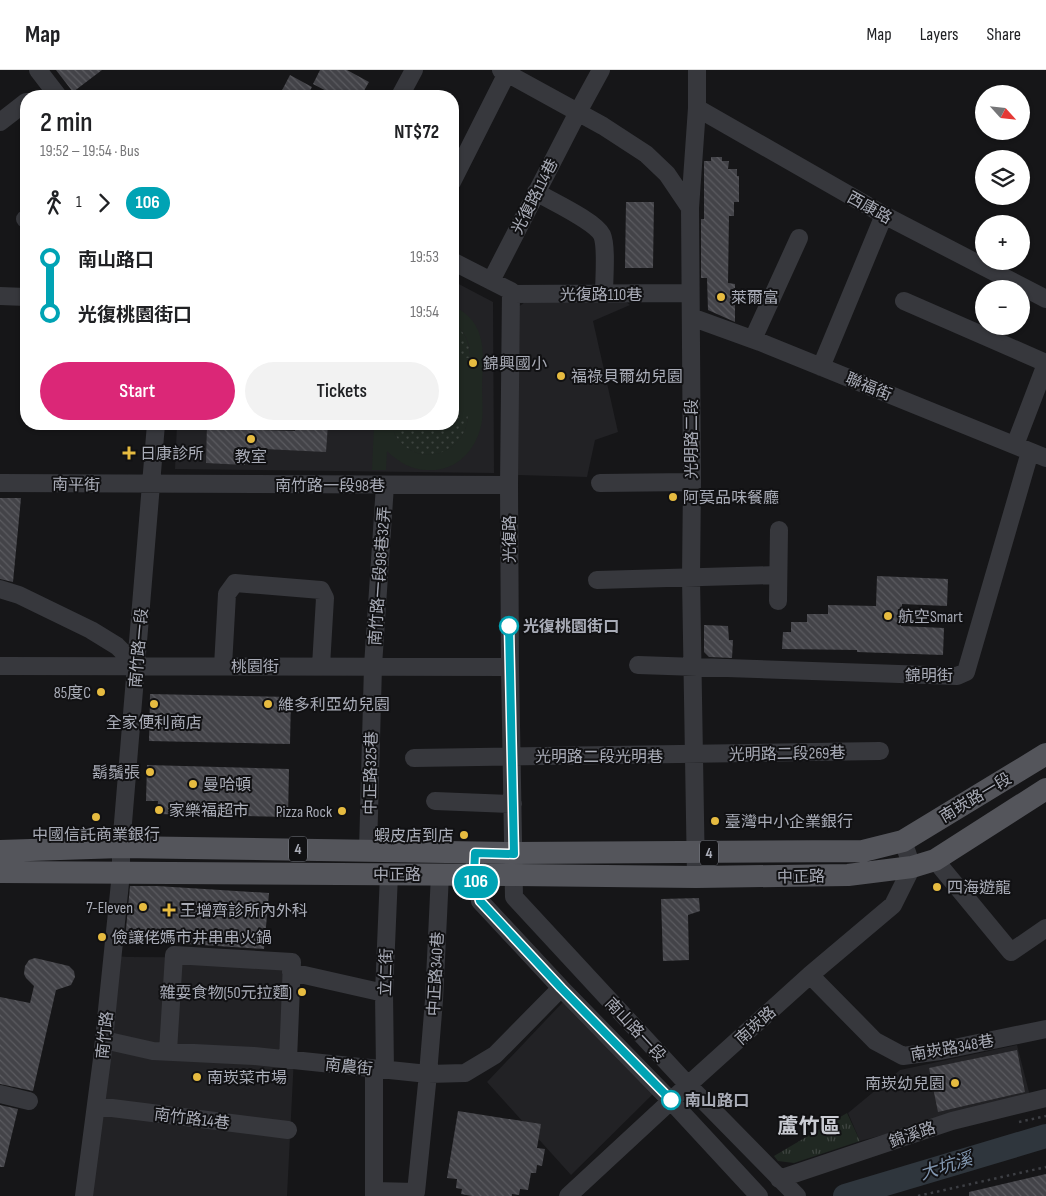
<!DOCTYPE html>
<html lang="en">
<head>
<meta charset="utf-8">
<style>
	body { margin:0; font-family:"Sofia Sans Condensed","Noto Sans TC",sans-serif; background:#f2f2f2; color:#202124; height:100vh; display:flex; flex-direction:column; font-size:19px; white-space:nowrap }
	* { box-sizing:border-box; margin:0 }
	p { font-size:16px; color:#757577 }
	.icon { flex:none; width:28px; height:28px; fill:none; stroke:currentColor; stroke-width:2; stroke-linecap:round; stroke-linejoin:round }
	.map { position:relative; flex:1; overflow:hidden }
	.drawer { position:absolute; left:20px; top:20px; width:439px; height:340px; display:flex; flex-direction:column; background:#fff; border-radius:20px; box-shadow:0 1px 4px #0004 }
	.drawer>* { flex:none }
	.badge { padding:0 10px; border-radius:16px; font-size:18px; line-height:32px }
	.needle { width:32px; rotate:117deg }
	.fabs { position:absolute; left:975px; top:15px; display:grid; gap:10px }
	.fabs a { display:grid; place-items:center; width:55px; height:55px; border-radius:50%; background:#fff; box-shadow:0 1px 4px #0004; font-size:25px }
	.map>.badge { position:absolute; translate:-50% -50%; box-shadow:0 0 0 2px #fff }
	.legs { display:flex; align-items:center; gap:8px; height:55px; padding:0 20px; font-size:16px }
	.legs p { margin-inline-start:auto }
	.headline { display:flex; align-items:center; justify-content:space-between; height:85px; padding:0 20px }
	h1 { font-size:28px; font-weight:600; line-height:38px }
	.primary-button { display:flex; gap:10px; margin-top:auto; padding:10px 20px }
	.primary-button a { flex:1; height:58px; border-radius:30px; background:#db2777; color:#fff; font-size:20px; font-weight:600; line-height:58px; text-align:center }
	.primary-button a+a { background:#f2f2f2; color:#202124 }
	ul { padding:0 20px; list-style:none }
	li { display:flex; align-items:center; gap:18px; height:55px; font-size:19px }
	li i { display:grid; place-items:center; width:8px; height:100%; margin:0 6px; background:currentColor }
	li i::after { content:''; width:12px; height:12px; margin:-6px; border:4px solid; border-radius:50%; background:#fff }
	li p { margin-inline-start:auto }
	li:first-child i { background:linear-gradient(#0000 50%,currentColor 0) }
	li:last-child i { background:linear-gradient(currentColor 50%,#0000 0) }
	header { display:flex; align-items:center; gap:30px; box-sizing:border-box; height:70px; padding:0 25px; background:#fff; border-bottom:1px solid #e0e0e0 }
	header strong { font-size:24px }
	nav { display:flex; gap:28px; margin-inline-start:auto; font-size:18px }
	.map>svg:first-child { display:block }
	.built { fill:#222225 }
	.grass { fill:url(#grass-dots) }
	.park { fill:url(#park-tufts) }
	.garden { fill:#202822 }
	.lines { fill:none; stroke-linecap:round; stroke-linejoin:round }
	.river { stroke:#2f363d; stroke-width:24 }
	.building { fill:url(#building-back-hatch) }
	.path { stroke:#3d3f44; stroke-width:2.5; stroke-dasharray:2.5 4; stroke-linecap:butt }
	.minor { stroke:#37383d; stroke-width:18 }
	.major { stroke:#54555b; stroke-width:22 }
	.line-1-casing { stroke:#fff; stroke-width:11 }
	.line-1 { stroke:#00a3b4; stroke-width:8 }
	.poi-dot { fill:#e6bb40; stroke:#111113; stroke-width:2 }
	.stop-1-dot { fill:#fff; stroke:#00a3b4; stroke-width:2.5 }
	.labels { text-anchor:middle; stroke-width:4; stroke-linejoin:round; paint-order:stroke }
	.shield { fill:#111113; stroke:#7b7e86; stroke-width:1 }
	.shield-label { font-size:15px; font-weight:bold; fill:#a9acb7 }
	.street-label { font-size:16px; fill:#a9acb7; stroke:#111113 }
	.poi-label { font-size:16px; fill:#a9acb7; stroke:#111113; text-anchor:start }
	.stop-label { font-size:16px; font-weight:bold; fill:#a9acb7; stroke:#111113; text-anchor:start }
	.water-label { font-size:18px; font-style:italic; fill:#8297b0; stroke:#111113 }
	.district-label { font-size:21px; font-weight:bold; fill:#caccd3; stroke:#111113 }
</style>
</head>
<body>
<header>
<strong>Map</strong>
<nav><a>Map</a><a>Layers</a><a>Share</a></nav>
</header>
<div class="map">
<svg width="1046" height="1126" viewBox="0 0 1046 1126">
	<defs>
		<pattern id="grass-dots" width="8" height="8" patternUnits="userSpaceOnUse" patternTransform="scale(1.25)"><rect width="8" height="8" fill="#202822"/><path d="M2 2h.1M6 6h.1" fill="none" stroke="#3e4440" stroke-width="1.8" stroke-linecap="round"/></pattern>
		<pattern id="park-tufts" width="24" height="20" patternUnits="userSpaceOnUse" patternTransform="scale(1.25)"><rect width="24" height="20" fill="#202822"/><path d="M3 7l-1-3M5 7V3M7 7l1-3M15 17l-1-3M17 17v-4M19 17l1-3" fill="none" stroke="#3e4440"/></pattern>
		<pattern id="building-back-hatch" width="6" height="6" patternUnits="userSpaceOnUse" patternTransform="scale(1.25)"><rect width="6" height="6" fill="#434348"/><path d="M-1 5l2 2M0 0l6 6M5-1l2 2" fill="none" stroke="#5b5b60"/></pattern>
	</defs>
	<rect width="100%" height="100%" fill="#161618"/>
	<path class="built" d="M453 211 493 232 494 403 175 399 177 354H452Z
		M529 229 625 231 630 235 593 251 618 362 595 370 587 407 518 405 517 238Z
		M115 886 128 887 299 888 287 1126H86Z
		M564 931 656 1021 571 1105 487 1012Z
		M1017 975 1030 1026 860 1071 848 1043 900 1000Z"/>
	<path class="grass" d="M453 253C465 260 470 275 470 288H453Z
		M453 346H468C466 384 420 400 397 368 394 364 393 358 391 354H452Z"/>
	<path class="park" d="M847 1043 860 1071 794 1093 778 1091 774 1086Z"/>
	<path class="garden" d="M453 236C489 253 483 285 482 318 482 330 484 345 481 356 475 382 455 402 427 400 412 400 398 392 387 381L386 400H372L374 354H391C393 358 394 364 397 368 419 399 466 384 468 346H453V288H470C471 275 465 260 453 253Z"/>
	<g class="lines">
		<path class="river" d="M845 1126 1046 1066"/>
	</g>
	<path class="building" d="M56 0H102L73 22Z
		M320 0H347L369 12 361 26H336L313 14Z
		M290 5 312 17 307 26H279Z
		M711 87H722V91H729L728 99H737V106H739V132H734V146H729L728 213 735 214V252L708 240 707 208H701V149H704V91H711Z
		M626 132H654L653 198H625Z
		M207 354H235L234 359 295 361 296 354H328L326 382 246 378 245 395 206 393Z
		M0 428H21L13 512 0 509Z
		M877 506 948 509 947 536 902 534 901 556 944 558 943 585 857 582V580L782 579 783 562H791V552H807V544H828V535L876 536Z
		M704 555 728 556 729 570H733L732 588 709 587 704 582Z
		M150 624 291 627 290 674 149 671Z
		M147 695 289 699 288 747 157 744 158 731H146Z
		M130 816H157L269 823 264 879 125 870Z
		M699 828 700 841 688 845 689 890 663 891 661 829Z
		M35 888 69 896 74 901 75 907 71 915 56 920 33 1021 0 1014V927L30 933 34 916 26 908 24 904 25 896 29 890Z
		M1017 980 1025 1022 938 1042 929 998Z
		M0 1035 18 1039 4 1097H0Z
		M458 1041 541 1054 537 1078 545 1079 542 1096 537 1095 536 1103H531L528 1120 520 1119 519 1125 512 1124V1126H472L461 1124 462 1119 456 1118 457 1109 447 1108Z
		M1046 1104V1126H969V1122Z"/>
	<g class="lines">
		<path class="path" d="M1019 1052 1046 1046
			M918 1126 1046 1097"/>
		<path class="minor" d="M38 0 58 26
			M501 0 603 56 646 84 667 104 690 138 692 412 691 508 696 807
			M400 26 414 0
			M697 38 884 145 1046 229
			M0 52 26 32
			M452 112 507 3
			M536 122C551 131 595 151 602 165 607 176 604 210 604 224
			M690 138 697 38V0
			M25 149H26
			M452 191 511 221 509 415 510 597 514 827 688 1015 797 1126
			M491 211 578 42 601 0
			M511 224 690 223
			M0 226 26 227
			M904 231 1046 293
			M691 247 760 272 1046 388
			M753 269 799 168
			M821 297 884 145
			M1015 375 1046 294
			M0 413 509 415
			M600 413 692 412
			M597 510 777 505
			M0 519 19 525 91 560 117 576 137 596
			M778 531 779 460
			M638 595 957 606 966 602 1030 382
			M0 596 510 597
			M223 596 227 524 235 513 321 520 325 528 321 596
			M414 688 880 681
			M435 731 513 734
			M368 780 373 596 385 415
			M935 790 1011 882 1046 858
			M475 793V804L480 831 561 918 671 1031 759 1126
			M291 902 384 923
			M810 905 875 971 903 986 940 981 1046 959
			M104 970 153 981 254 986 428 1004 465 1003 495 985 561 918
			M168 981 174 885 292 892 288 990
			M385 1000 384 923 389 804
			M0 1024 29 1031
			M96 1036 288 1060
			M779 1109 952 1051 1046 1028
			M374 1121 416 1122 428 1004 434 930 440 804
			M84 1126 102 989 121 803V777L156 354
			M374 1126V999
			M568 1126 688 1015 810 905 893 835 912 797 903 771"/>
		<path class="major" d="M0 781 121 777 513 783 863 781 903 771 1046 684
			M0 802 515 805 696 807 848 805 912 797 935 790 1046 719"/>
	</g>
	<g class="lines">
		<defs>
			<path id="line-1" d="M509 556 514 784 475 783 474 804 480 831 561 918 671 1030"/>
		</defs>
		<use href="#line-1" class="line-1-casing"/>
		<use href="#line-1" class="line-1"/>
	</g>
	<g class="poi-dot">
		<circle cx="721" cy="227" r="5"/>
		<circle cx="473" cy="293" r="5"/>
		<circle cx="561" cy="306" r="5"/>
		<circle cx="251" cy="369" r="5"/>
		<path d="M126.5 375.5h5v5h5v5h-5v5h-5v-5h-5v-5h5z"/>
		<circle cx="673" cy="427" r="5"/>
		<circle cx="888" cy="546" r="5"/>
		<circle cx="101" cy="622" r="5"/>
		<circle cx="154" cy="634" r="5"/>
		<circle cx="268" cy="634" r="5"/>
		<circle cx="150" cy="702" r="5"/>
		<circle cx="193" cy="714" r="5"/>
		<circle cx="159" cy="740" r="5"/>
		<circle cx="342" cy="741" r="5"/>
		<circle cx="96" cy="747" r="5"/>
		<circle cx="715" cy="751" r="5"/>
		<circle cx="464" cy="765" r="5"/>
		<circle cx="937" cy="817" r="5"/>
		<circle cx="143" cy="837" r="5"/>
		<path d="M166.5 832.5h5v5h5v5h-5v5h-5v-5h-5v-5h5z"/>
		<circle cx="102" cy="867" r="5"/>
		<circle cx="302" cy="922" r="5"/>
		<circle cx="197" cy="1007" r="5"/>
		<circle cx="955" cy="1013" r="5"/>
	</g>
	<g class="stop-1-dot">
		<circle cx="509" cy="556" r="9"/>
		<circle cx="671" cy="1030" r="9"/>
	</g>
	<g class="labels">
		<g class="shield">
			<rect x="289" y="766.5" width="18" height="25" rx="4"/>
			<rect x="700" y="770.5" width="18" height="25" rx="4"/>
		</g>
		<g class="shield-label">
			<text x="298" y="784">4</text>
			<text x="709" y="788">4</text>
		</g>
		<g class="street-label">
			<text transform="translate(534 126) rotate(-63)" y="6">光復路114巷</text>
			<text transform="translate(870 137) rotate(29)" y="6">西康路</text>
			<text x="601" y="230">光復路110巷</text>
			<text transform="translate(869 316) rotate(22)" y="6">聯福街</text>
			<text transform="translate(691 369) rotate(-90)" y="6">光明路二段</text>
			<text transform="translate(76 414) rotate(1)" y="6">南平街</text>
			<text x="330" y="421">南竹路一段98巷</text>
			<text transform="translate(509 469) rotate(-90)" y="6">光復路</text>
			<text transform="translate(379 506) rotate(-86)" y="6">南竹路一段98巷32弄</text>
			<text transform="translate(138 578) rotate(-85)" y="6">南竹路一段</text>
			<text x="255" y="602">桃園街</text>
			<text x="929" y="611">錦明街</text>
			<text transform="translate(787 683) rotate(-1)" y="6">光明路二段269巷</text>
			<text x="599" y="692">光明路二段光明巷</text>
			<text transform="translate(370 703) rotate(-89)" y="6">中正路325巷</text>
			<text transform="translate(975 727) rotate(-31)" y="6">南崁路一段</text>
			<text x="397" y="810">中正路</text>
			<text transform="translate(801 806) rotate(-1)" y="6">中正路</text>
			<text transform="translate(385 902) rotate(-88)" y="6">立仁街</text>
			<text transform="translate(435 904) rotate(-87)" y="6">中正路340巷</text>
			<text transform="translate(755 955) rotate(-42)" y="6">南崁路</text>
			<text transform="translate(636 959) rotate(47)" y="6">南山路一段</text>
			<text transform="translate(104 965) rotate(-84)" y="6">南竹路</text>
			<text transform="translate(952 977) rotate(-10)" y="6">南崁路348巷</text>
			<text transform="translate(349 996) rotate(6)" y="6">南農街</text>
			<text transform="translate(192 1048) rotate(7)" y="6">南竹路14巷</text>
			<text transform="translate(912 1064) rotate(-19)" y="6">錦溪路</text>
		</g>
		<g class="poi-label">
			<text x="731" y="233">萊爾富</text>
			<text x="483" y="299">錦興國小</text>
			<text x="571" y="312">福祿貝爾幼兒園</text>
			<text x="140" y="389">日康診所</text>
			<text x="251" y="392" text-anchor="middle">教室</text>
			<text x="683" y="433">阿莫品味餐廳</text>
			<text x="898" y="552">航空Smart</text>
			<text x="91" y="628" text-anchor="end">85度C</text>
			<text x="278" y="640">維多利亞幼兒園</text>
			<text x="154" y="658" text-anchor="middle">全家便利商店</text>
			<text x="140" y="708" text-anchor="end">鬍鬚張</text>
			<text x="203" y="720">曼哈頓</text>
			<text x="169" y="746">家樂福超市</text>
			<text x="332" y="747" text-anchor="end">Pizza Rock</text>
			<text x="725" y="757">臺灣中小企業銀行</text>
			<text x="96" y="770" text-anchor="middle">中國信託商業銀行</text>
			<text x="454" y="771" text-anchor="end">蝦皮店到店</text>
			<text x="947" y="823">四海遊龍</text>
			<text x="133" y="843" text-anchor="end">7-Eleven</text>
			<text x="180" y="846">王增齊診所內外科</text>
			<text x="112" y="873">儉讓佬媽市井串串火鍋</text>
			<text x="292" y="928" text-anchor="end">雜耍食物(50元拉麵)</text>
			<text x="207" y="1013">南崁菜市場</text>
			<text x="945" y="1019" text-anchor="end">南崁幼兒園</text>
		</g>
		<g class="stop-label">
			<text x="523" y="562">光復桃園街口</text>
			<text x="685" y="1036">南山路口</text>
		</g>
		<g class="water-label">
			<text transform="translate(946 1096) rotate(-17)" y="6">大坑溪</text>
		</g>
		<g class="district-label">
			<text x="809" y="1063">蘆竹區</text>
		</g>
	</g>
</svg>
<div class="fabs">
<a><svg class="needle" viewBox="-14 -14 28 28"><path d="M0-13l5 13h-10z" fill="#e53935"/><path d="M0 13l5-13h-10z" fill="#757577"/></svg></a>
<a><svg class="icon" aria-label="layers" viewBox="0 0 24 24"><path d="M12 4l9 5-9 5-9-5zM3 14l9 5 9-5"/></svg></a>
<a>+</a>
<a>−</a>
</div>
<b class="badge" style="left:476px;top:812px;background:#00a3b4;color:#fff">106</b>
<section class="drawer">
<div class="headline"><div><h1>2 min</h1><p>19:52 – 19:54 · Bus</p></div><b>NT$72</b></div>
<div class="legs"><svg class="icon" aria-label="walk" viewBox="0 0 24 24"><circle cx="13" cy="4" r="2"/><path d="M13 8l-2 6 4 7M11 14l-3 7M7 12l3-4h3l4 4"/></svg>1<svg class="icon" aria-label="forward" viewBox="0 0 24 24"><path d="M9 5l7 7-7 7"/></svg><b class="badge" style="background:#00a3b4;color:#fff">106</b></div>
<ul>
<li><i style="color:#00a3b4"></i><b>南山路口</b><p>19:53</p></li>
<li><i style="color:#00a3b4"></i><b>光復桃園街口</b><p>19:54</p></li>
</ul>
<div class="primary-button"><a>Start</a><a>Tickets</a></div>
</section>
</div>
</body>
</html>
